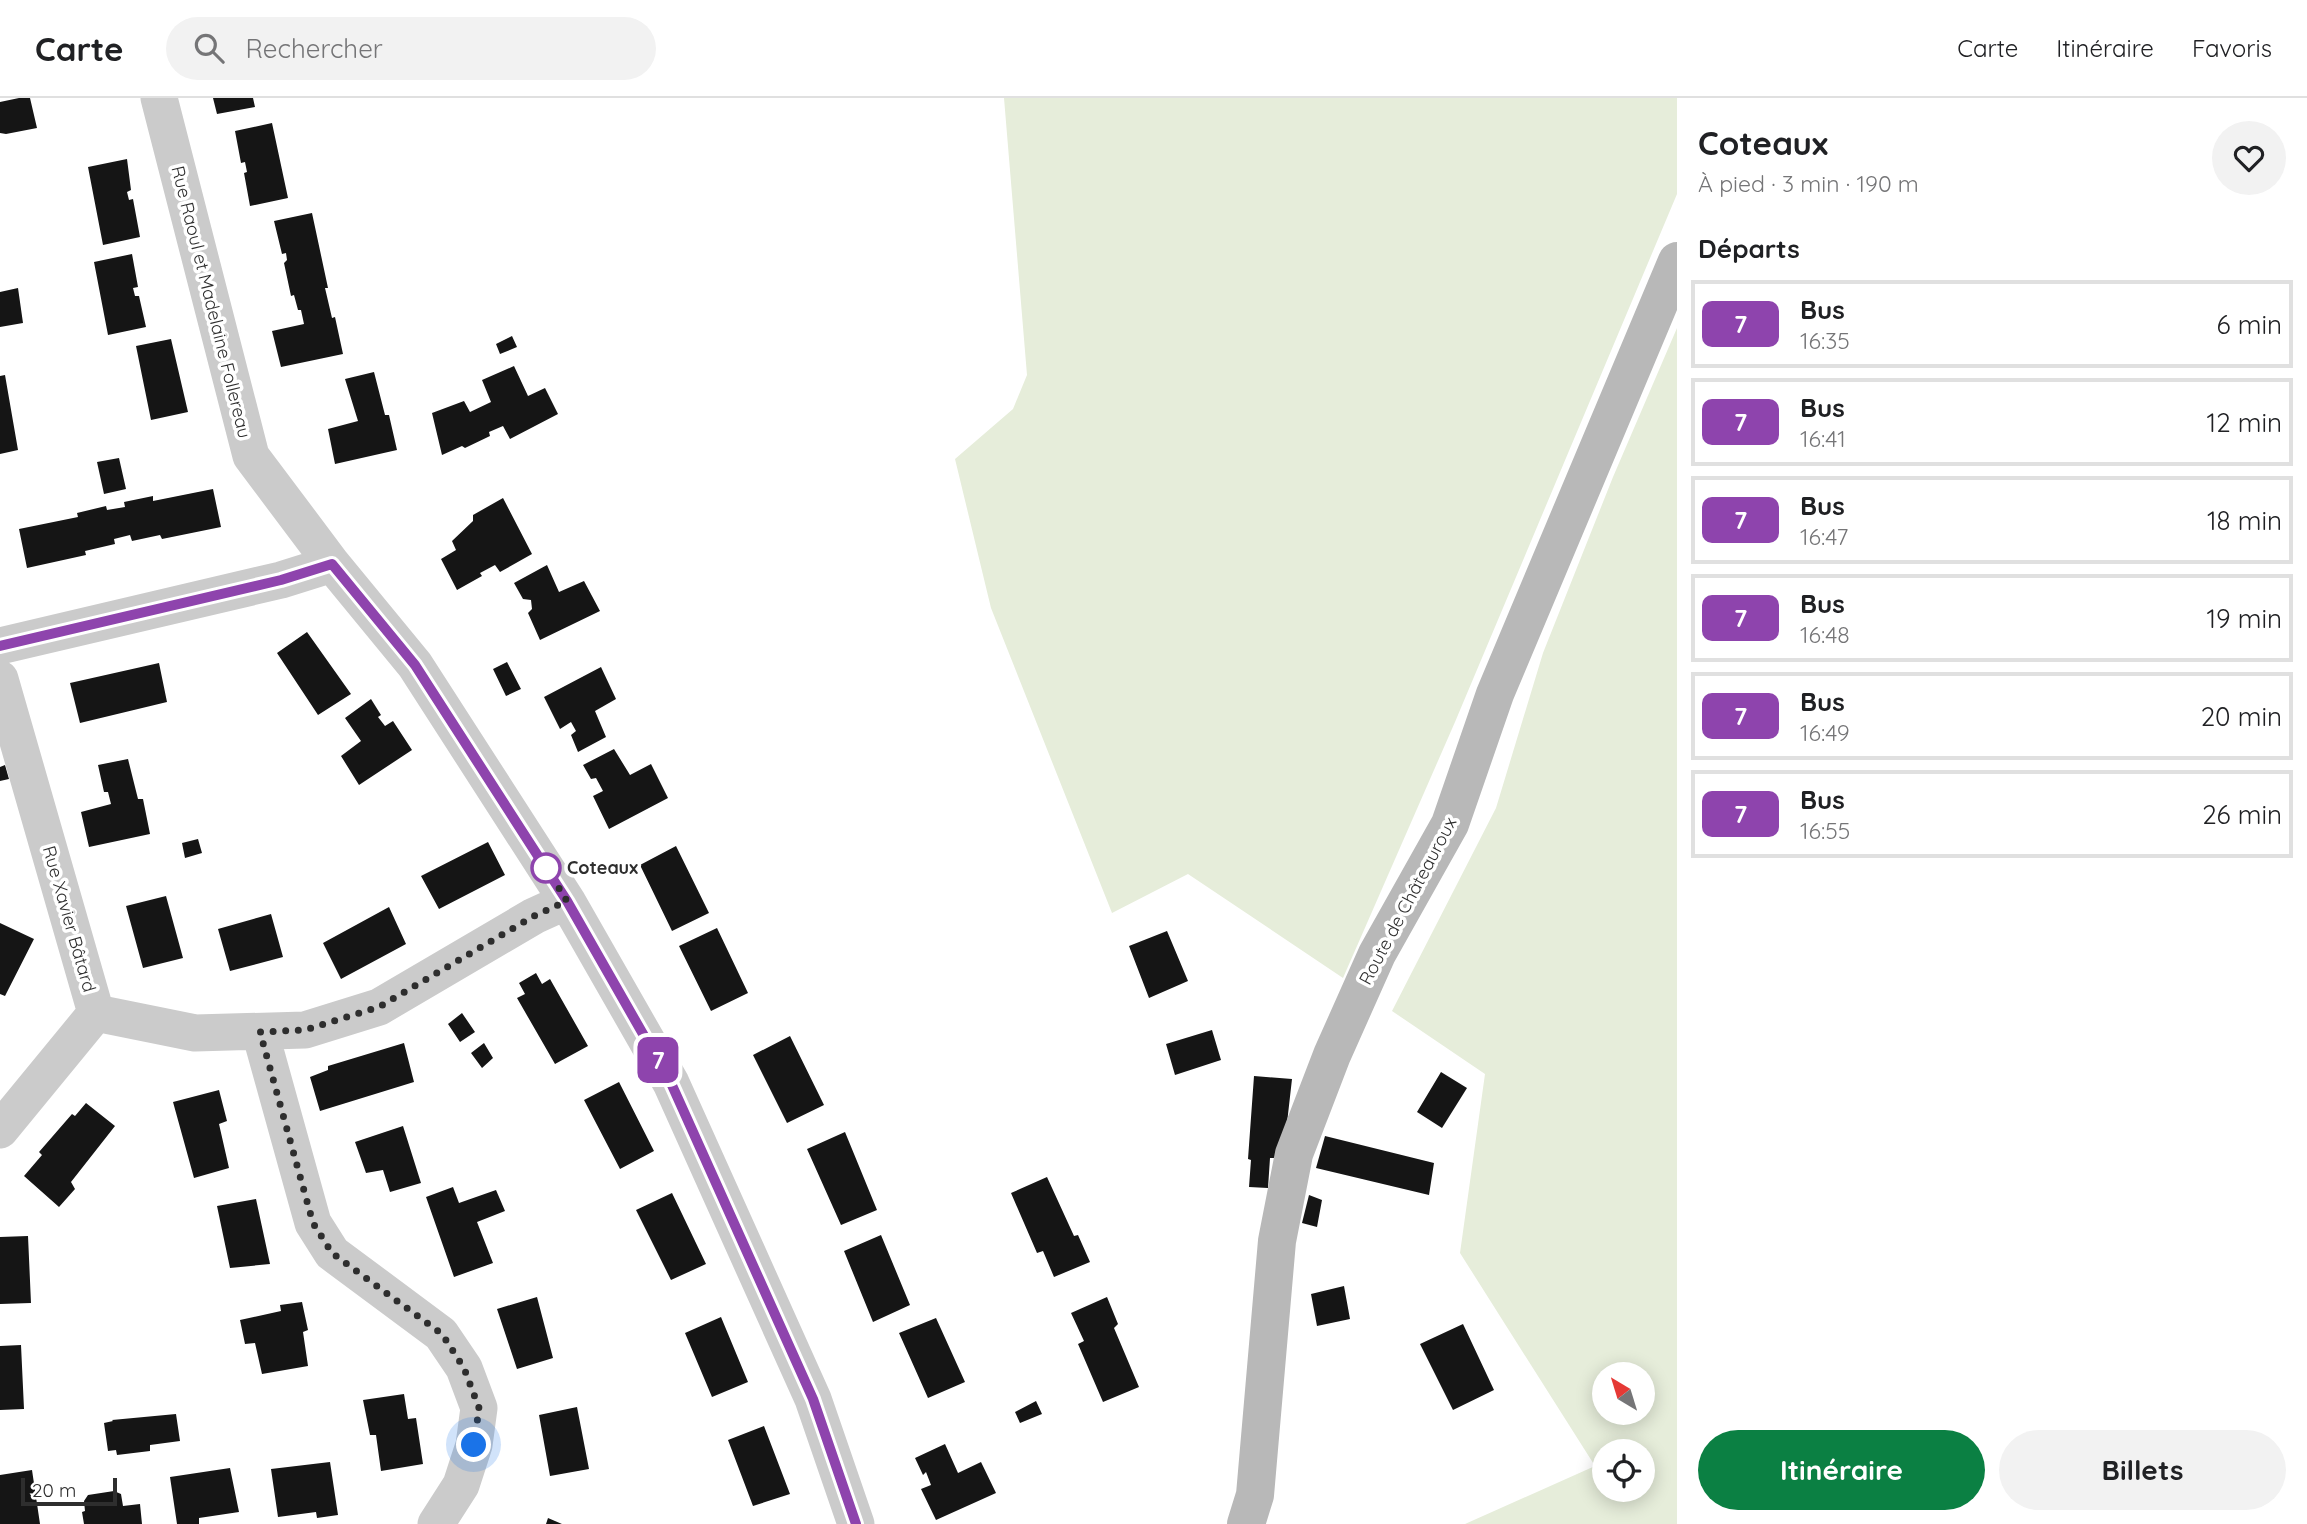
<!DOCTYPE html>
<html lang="fr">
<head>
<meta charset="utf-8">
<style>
	body { margin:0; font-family:Quicksand,sans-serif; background:#f2f2f2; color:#202124; height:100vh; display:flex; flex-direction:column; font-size:26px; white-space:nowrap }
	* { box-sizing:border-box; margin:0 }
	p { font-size:23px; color:#757577 }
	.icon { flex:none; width:38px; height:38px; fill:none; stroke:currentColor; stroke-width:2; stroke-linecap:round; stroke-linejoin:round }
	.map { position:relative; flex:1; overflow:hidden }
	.drawer { display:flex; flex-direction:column; background:#fff; width:630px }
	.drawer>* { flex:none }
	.badge { padding:0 14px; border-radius:10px; font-size:24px; line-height:46px }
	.needle { width:46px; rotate:322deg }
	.fabs { position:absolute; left:1592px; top:1264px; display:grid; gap:14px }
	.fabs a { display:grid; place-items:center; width:63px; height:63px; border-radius:50%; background:#fff; box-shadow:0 4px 18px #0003; font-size:35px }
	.scale { position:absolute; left:21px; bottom:18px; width:96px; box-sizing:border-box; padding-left:7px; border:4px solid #2e2e2e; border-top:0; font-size:19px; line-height:24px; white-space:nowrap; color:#2e2e2e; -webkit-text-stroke:5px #fff; paint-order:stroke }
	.you { position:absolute; width:35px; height:35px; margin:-18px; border:5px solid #fff; border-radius:50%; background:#1a73e8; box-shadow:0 0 0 10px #1a73e833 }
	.map>.badge { position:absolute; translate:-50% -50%; box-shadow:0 0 0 4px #fff }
	h2 { padding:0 21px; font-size:26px; line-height:63px }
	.round { display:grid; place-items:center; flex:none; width:74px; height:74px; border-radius:37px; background:#f2f2f2 }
	.overview { display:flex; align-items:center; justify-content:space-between; height:119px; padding:0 21px }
	h1 { font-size:33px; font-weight:700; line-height:52px }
	.cta { display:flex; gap:14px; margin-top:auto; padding:14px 21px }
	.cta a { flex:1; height:80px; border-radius:42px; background:#0b8043; color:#fff; font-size:28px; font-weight:700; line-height:80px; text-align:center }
	.cta a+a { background:#f2f2f2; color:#202124 }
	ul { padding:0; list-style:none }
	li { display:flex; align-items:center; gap:21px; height:88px; margin:0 14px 10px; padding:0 7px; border:4px solid #e0e0e0; border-radius:0px }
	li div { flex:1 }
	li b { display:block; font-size:26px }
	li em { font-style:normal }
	li .badge { min-width:77px; font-weight:700; text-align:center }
	header { display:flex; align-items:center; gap:42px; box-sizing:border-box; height:98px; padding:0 35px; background:#fff; border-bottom:2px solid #e0e0e0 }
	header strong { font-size:33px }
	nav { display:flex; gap:38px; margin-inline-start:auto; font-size:24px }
	.search { width:490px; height:63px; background:#f2f2f2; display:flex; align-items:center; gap:18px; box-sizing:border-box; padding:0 24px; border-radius:38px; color:#757577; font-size:26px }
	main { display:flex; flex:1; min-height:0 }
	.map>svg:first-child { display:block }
	.green { fill:#e6edda; fill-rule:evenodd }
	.building { fill:#151515 }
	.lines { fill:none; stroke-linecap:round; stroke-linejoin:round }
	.street { stroke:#cbcbcb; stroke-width:37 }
	.secondary { stroke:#b8b8b8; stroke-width:38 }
	.line-casing { stroke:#fff; stroke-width:16 }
	.line { stroke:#8e44ad; stroke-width:10 }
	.walk { stroke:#2e2e2e; stroke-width:7; stroke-dasharray:0 12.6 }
	.stop-dot { fill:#fff; stroke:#8e44ad; stroke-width:3.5 }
	.labels { text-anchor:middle; stroke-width:7; stroke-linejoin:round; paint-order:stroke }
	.street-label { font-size:18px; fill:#2e2e2e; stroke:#fff }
	.stop-label { font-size:18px; font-weight:bold; fill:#2e2e2e; stroke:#fff; text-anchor:start }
</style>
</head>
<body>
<header>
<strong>Carte</strong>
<div class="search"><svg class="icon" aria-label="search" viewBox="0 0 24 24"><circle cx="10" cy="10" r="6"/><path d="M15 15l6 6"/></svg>Rechercher</div>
<nav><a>Carte</a><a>Itinéraire</a><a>Favoris</a></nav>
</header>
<main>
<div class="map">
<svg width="1677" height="1426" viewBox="0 0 1677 1426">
	<rect width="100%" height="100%" fill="#fff"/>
	<path class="green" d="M1004 0H1677V96L1455 624 1343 880 1188 776 1112 815 991 510 955 361 1013 311 1027 277Z
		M1677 230V1426H1465L1595 1368 1460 1155 1485 976 1392 913 1496 710 1543 555 1613 379ZM1605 1276H1643V1314H1605ZM1605 1353H1643V1391H1605Z"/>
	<path class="building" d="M19 0H30L37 30 6 36 0 35V4Z
		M213 0H253L255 9 217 16Z
		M272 25 288 100 250 108 244 75 247 74 245 64 241 65 235 33Z
		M127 61 131 92 127 94 129 102 133 101 140 139 103 147 88 69Z
		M312 115 328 190H325L332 220 335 219 343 256 281 269 272 233 304 226 301 212H298L294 197 291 198 284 165 287 162 286 155 282 156 274 123Z
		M132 156 138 189 133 190 135 198H139L146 229 108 237 94 164Z
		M18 190 23 225 0 229V194Z
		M512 238 517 249 500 256 496 246Z
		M171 241 188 314 151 322 136 248Z
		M514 268 528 298 545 290 558 316 510 341 503 328 489 334 490 338 465 350 462 348 442 357 432 315 464 303 470 314 491 304 482 282Z
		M374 274 385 317H389L397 352 335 366 328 331 358 323 345 281Z
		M5 277 18 352 0 356V278Z
		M119 360 126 391 104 396 97 364Z
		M213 391 221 429 162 441 160 437 132 443 130 437 114 441 115 446 85 453 86 457 27 470 19 431 78 419 77 415 106 408 107 412 125 409 124 404 153 398V403Z
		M503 400 532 456 500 474 495 467 480 475 482 478 457 492 441 461 456 452 452 443 473 423V417Z
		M547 467 559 494 584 483 600 513 540 542 528 515 532 511 531 502 523 501 514 485Z
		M307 534 351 596 318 617 277 555Z
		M507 564 521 591 506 598 493 571Z
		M159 565 167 604 80 625 70 585Z
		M601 569 616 601 595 613 606 639 578 654 571 637 576 633 571 624 560 631 544 599Z
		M371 601 381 617 378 619 385 628 393 623 412 652 359 687 341 658 361 643 345 620Z
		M614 651 630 677 651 666 668 700 609 731 593 698 603 693 596 680 591 681 583 667Z
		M128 661 138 701H143L150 736 89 749 81 714 111 706 108 694H104L98 667Z
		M5 667 9 681 0 683V669Z
		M198 741 202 755 185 760 182 745Z
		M488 744 505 777 439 811 421 778Z
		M676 748 709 815 672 833 640 767Z
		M166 798 183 860 143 870 126 808Z
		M389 809 406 846 341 881 323 845Z
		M271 816 283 859 230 873 218 831Z
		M0 825 34 841 5 898 0 896Z
		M717 830 748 895 711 913 679 848Z
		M1167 833 1188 883 1149 900 1129 848Z
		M536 875 542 886 550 881 588 948 555 966 517 900 525 896 519 885Z
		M462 915 475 934 460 944 448 926Z
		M1212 932 1221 962 1175 977 1166 946Z
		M790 938 824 1007 787 1025 753 957Z
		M404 945 414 984 320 1013 310 979 328 972V968Z
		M484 945 493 960 482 970 471 955Z
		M1441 974 1467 990 1442 1030 1417 1014Z
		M1254 978 1292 981 1286 1034 1278 1060H1270L1268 1090 1249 1089 1251 1062 1248 1061Z
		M619 984 654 1053 620 1071 584 1002Z
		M219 992 227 1023 219 1026 229 1070 194 1080 173 1004Z
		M86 1005 115 1028 71 1084 75 1091 59 1109 24 1078 42 1057 39 1054 72 1016 75 1018Z
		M403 1028 421 1085 390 1094 383 1072 366 1075 355 1044Z
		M845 1034 877 1112 841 1127 807 1051Z
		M1325 1038 1434 1065 1429 1097 1316 1070Z
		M1047 1079 1074 1138 1078 1137 1090 1164 1054 1179 1043 1153 1037 1155 1011 1095Z
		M453 1089 459 1105 496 1092 505 1113 477 1124 493 1165 454 1179 426 1099Z
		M672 1095 706 1166 671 1182 636 1112Z
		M1309 1097 1322 1102 1317 1129 1302 1125Z
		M256 1101 270 1166 230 1170 217 1108Z
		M881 1137 910 1207 873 1224 844 1153Z
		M28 1138 31 1205 0 1206V1139Z
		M1344 1188 1350 1221 1317 1228 1311 1196Z
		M537 1199 553 1260 517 1271 497 1211Z
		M1107 1199 1118 1226 1114 1230 1139 1289 1103 1304 1078 1246 1084 1243 1071 1215Z
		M302 1204 308 1232 303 1234 308 1268 262 1276 255 1245 245 1246 240 1222 281 1213 280 1207Z
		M721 1219 748 1284 712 1299 685 1235Z
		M936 1220 965 1284 928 1300 899 1235Z
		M1463 1226 1494 1292 1453 1312 1420 1246Z
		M21 1247 24 1311 0 1312V1248Z
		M404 1296 408 1321 416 1320 423 1366 381 1373 376 1337H370L363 1302Z
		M1036 1303 1042 1316 1020 1325 1015 1314Z
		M577 1309 589 1371 550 1378 539 1317Z
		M176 1316 180 1343 150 1347V1353L117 1357 116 1352 108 1353 104 1325 113 1323 112 1322Z
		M764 1328 790 1396 753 1408 728 1342Z
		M945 1346 958 1375 981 1364 996 1395 936 1422 921 1391 931 1387 926 1374 923 1377 915 1360Z
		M330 1364 338 1417 317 1420 316 1414 278 1419 271 1371Z
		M230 1370 239 1414 199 1420V1426H177L170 1379Z
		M32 1372 40 1426H0V1377Z
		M114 1393 121 1396 123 1408 140 1406 142 1426H84L82 1414 85 1413 84 1403 88 1397Z
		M548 1420 562 1426H546Z"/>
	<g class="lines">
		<path class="street" d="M159 0 251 358 332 466
			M0 548 281 482 332 466 415 567 567 803 671 985 813 1301 856 1426
			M0 581 96 915
			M96 915 195 935 305 932 379 909 534 818 567 803
			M260 934 313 1125 332 1155 441 1236 464 1270 479 1310 474 1347 461 1387 436 1426
			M0 1032 96 915"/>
		<path class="secondary" d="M1246 1426 1255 1397 1277 1143 1294 1056 1332 957 1377 856 1450 726 1495 596 1677 163"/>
	</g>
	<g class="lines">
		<defs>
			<path id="line" d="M0 548 281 482 332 466 415 567 567 803 671 985 813 1301 856 1426"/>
		</defs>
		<use href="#line" class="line-casing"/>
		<use href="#line" class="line"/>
		<path class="walk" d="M474 1347 479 1310 464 1270 442 1236 332 1155 313 1125 260 934 305 932 379 909 534 818 567 803 540 760 546 770"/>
	</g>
	<circle class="stop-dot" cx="546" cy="770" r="14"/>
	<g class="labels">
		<g class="street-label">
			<text transform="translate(211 204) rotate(76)" y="6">Rue Raoul et Madelaine Follereau</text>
			<text transform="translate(1408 803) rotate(-62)" y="6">Route de Châteauroux</text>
			<text transform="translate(69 821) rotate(74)" y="6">Rue Xavier Bâtard</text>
		</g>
		<g class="stop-label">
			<text x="567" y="776">Coteaux</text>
		</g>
	</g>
</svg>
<div class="fabs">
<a><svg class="needle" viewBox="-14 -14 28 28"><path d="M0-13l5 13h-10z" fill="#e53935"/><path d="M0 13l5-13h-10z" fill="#757577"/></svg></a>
<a><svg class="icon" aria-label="locate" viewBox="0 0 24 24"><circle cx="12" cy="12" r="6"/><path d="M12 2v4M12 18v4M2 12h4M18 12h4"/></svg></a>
</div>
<div class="scale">20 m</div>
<div class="you" style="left:474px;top:1347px"></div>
<b class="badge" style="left:658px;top:962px;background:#8e44ad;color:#fff">7</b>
</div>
<section class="drawer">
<div class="overview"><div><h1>Coteaux</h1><p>À pied · 3 min · 190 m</p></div><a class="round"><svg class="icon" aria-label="heart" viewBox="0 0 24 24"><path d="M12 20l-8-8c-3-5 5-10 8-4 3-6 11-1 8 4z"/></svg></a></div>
<h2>Départs</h2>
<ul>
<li><span class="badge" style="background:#8e44ad;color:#fff">7</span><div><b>Bus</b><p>16:35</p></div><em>6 min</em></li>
<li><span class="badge" style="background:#8e44ad;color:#fff">7</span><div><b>Bus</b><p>16:41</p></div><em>12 min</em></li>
<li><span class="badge" style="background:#8e44ad;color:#fff">7</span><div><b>Bus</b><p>16:47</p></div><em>18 min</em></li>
<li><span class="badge" style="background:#8e44ad;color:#fff">7</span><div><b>Bus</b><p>16:48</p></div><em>19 min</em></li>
<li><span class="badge" style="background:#8e44ad;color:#fff">7</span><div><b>Bus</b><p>16:49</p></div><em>20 min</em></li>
<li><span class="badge" style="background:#8e44ad;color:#fff">7</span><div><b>Bus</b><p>16:55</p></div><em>26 min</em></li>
</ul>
<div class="cta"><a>Itinéraire</a><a>Billets</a></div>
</section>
</main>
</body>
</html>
